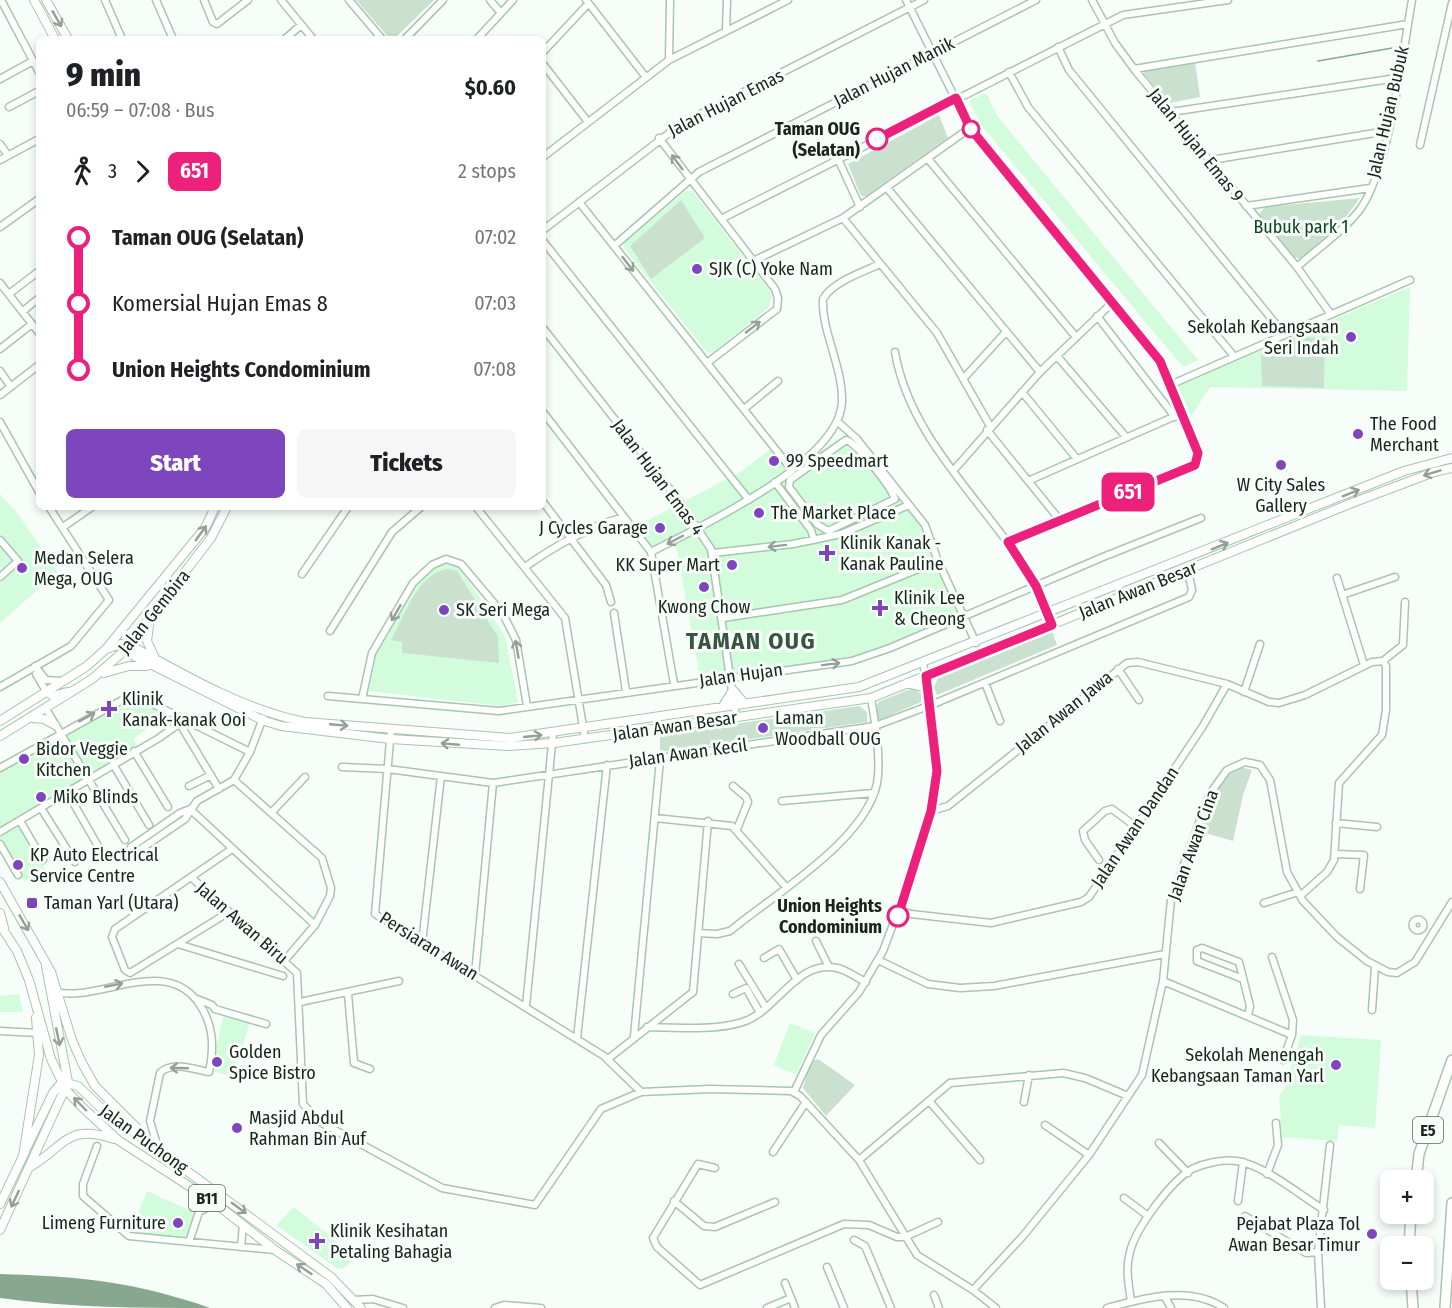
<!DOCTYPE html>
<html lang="en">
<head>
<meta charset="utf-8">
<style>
	body { margin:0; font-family:"Fira Sans Condensed",sans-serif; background:#f6f6f6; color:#202124; height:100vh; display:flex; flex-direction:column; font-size:22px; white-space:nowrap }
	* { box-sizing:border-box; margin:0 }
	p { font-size:20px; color:#757577 }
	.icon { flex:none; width:33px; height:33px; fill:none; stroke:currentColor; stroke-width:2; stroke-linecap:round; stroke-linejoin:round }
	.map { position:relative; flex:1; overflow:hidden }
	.drawer { position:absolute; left:36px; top:36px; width:510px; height:474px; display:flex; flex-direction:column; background:#fff; border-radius:9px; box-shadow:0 3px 9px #0003 }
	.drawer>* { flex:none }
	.badge { padding:0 12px; border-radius:9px; font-size:21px; line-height:39px }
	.buttons { position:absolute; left:1380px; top:1170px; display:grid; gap:12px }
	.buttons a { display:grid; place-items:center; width:54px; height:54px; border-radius:9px; background:#fff; box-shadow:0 3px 9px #0003; font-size:30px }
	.map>.badge { position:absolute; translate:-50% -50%; box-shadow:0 0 0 3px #fff }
	.legs { display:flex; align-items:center; gap:9px; height:66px; padding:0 30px; font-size:20px }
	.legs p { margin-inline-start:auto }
	.head { display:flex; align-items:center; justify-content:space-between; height:102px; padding:0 30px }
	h1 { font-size:33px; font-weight:800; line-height:45px }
	.primary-button { display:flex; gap:12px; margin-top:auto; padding:12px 30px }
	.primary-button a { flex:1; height:69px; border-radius:9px; background:#7e46bd; color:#fff; font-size:24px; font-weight:800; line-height:69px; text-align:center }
	.primary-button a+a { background:#f6f6f6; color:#202124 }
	ul { padding:0 30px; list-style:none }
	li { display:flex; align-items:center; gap:21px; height:66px; font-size:22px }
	li i { display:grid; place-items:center; width:9px; height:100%; margin:0 8px; background:currentColor }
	li i::after { content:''; width:15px; height:15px; margin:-8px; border:4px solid; border-radius:50%; background:#fff }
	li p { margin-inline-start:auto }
	li:first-child i { background:linear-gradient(#0000 50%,currentColor 0) }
	li:last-child i { background:linear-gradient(currentColor 50%,#0000 0) }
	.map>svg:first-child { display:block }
	.built { fill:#d3fcdd }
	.green { fill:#c9e1ce }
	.water { fill:#87a78f }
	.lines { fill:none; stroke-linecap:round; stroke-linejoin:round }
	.stream { stroke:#87a78f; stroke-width:1.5 }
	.minor-casing { stroke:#a6c6ae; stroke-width:9 }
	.major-casing { stroke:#a6c6ae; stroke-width:10 }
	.highway-casing { stroke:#a6c6ae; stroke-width:12 }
	.minor { stroke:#fff; stroke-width:6 }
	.major { stroke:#fff; stroke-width:8 }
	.highway { stroke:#fff; stroke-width:9 }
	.oneway { stroke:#979d98 }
	.line-1-casing { stroke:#fff; stroke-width:14 }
	.line-1 { stroke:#ed207b; stroke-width:9 }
	.stop-1-dot { fill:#fff; stroke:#ed207b; stroke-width:3 }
	.poi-dot { fill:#7e46bd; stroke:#f7fdf8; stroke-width:2 }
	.labels { text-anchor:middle; stroke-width:6; stroke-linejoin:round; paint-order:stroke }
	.shield { fill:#f7fdf8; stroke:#5b665d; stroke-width:1.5 }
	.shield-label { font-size:16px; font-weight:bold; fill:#18251b }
	.street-label { font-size:18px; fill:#18251b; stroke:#f7fdf8 }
	.stop-label { font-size:18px; font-weight:bold; fill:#18251b; stroke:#f7fdf8; text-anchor:end }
	.park-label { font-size:18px; fill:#0b4422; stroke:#f7fdf8 }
	.poi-label { font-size:18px; fill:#18251b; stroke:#f7fdf8; text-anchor:start }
	.district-label { font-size:24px; font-weight:bold; letter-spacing:1.5px; fill:#385540; stroke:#f7fdf8 }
</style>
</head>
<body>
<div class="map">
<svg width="1452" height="1308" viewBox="0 0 1452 1308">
	<rect width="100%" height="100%" fill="#f7fdf8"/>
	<path class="built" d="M986 93 998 117 1198 360 1183 367 981 125 969 101Z
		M687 190 693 192 769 290 772 297 768 308 712 353 707 352 624 248V243Z
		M1410 287 1407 391 1210 387 1189 420 1177 386Z
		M838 439H853L923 525 961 624 860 663 701 684 676 544 657 553 637 526 742 471 776 445 797 468Z
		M0 494 18 514 58 572 0 623Z
		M452 564 459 567 505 636 518 702 501 706 369 691 376 655 416 584 435 566Z
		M134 696 168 713 133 739 138 747 18 820 45 869 24 882 0 841V770Z
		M19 994 23 1012H0V996Z
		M224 1014 250 1021 243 1046 231 1076 211 1071Z
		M790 1023 815 1033 796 1075 774 1065Z
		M1301 1035 1381 1040 1375 1128 1339 1125 1337 1141 1282 1137 1279 1095 1284 1090Z
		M147 1191 196 1213 187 1240 130 1234Z
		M294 1207 356 1257 344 1268 338 1269 276 1225Z"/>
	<path class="green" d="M356 0H434L394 39H390Z
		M1195 62 1200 97 1169 103 1144 74 1145 69Z
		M939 115 948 138 866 196H861L848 164Z
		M1360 198 1339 226 1300 259 1294 257 1259 214 1265 207Z
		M681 200 705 238 651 279 630 246Z
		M1297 337 1325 338 1324 388 1262 386 1261 351Z
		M448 569 457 571 498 637 499 663 402 653V642L391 640C404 617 418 572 448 569Z
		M1052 631 1057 645 937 695 934 687 938 678Z
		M913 688 921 694V702L879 720 875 713 878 702Z
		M859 706 867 712V722L660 752V735Z
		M1240 767 1252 770 1243 795 1233 841 1202 832C1209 807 1214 778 1240 767Z
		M818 1059 855 1085 826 1116 803 1088 811 1061Z"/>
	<path class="water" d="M0 1274C77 1276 137 1282 210 1308 139 1308 71 1308 0 1298Z"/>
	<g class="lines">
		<path class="stream" d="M1318 61 1398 47"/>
		<defs>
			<path id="minor" d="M1 0 39 72
				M105 0 122 39
				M156 0 173 39
				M204 0 213 22 217 24 248 0
				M281 0 313 39
				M349 0 382 39
				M490 0 501 13
				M586 0 645 76
				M906 0 970 128 1160 361 1198 453 1195 465 1008 542
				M1092 0 1115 43 1134 69 1297 267 1330 313
				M726 30 727 0
				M285 39 301 25
				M405 39 443 0
				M477 39 513 0
				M1058 47 1069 70 1284 334
				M543 52 588 4
				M669 60 670 0
				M543 64 588 122
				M1134 69 1408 24
				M1009 72 1028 107 1233 355
				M0 79 33 61
				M9 107 39 91
				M1171 112 1397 78
				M659 138 775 289 778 298 777 309 707 363
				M0 144 7 154
				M1420 145 1452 3
				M543 157 669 60 788 0
				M838 159 860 207
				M928 159 1076 337
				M0 160 39 139
				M1211 160 1387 131
				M887 188 1040 372
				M579 202 792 470
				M1246 206 1370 188
				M843 218 937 333 990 426
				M721 219 1123 15 1228 0
				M0 227 39 199
				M543 230 681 124 924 0
				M543 241 749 500
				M614 246 699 172 1036 0
				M753 261 843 218 970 128
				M1297 267C1318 248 1345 230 1361 208 1389 168 1403 51 1412 0
				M0 283 39 333
				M9 294 39 271
				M23 311 39 298
				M1097 316 1175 417
				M543 328 679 501 711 549 736 718
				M0 349 32 324
				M895 352C909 435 977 495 1022 563L1036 586 1052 625
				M1057 356 1126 437
				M0 371 11 387
				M963 379 1005 333
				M1170 385 1410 280
				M1022 392 1077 459
				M0 395 39 365
				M744 409 778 381
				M543 412 651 552 674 684
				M0 422 39 492
				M838 422 857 439 925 525 938 561 976 643
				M987 430 1059 519
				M846 440C857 443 891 487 895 499L828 531 817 524 789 487 790 480Z
				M953 471 1040 372 1113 302
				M1028 481 1180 414
				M775 482 811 530 814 540
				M543 502 606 585 611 602
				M476 507 565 618 585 739
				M63 527 92 507
				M0 540 18 561 0 577
				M651 552C701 526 839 463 842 402 843 367 821 330 823 299 832 282 863 272 880 264
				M713 553 793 544 841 534 909 505
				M525 567C556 545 586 528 623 517
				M302 574 348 507
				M1337 578 1364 665
				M1342 595 1395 577
				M614 613 626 691
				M723 618 842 600 938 561
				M330 631 392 532 421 507
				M1383 661 1403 645 1405 602
				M35 666 46 680 62 681
				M1118 669 1139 700
				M36 674 46 691
				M985 683 1000 721
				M0 687 71 646 109 600 49 507
				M1244 692 1260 644
				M328 696 499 711 852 661 890 648 1103 557 1201 518
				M362 699 372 653 413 583 432 565 446 559 461 564 503 614 516 640 527 706
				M46 709 125 840
				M180 724 219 789
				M391 729 375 914 604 1056 641 1092
				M134 751 168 807
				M113 764 149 825
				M342 767 388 769 493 783 875 726 931 705 1189 597 1192 590 1188 571
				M0 768 133 694 250 752
				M234 780 322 858 331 888 330 896 315 925 285 960
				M189 786 211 775
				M733 786 746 797 748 802 737 829
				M67 792 102 853
				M782 801 873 793
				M41 808 75 862
				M190 809 315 925
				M931 811 948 806 1127 663 1138 662 1227 684 1269 702 1279 703 1305 695 1372 662 1383 661 1386 666V710L1382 735 1339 783 1334 860 1327 872 1300 896
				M272 812 305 777
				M655 818 732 826 786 887
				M20 821 43 860
				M1336 823 1377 827
				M0 832 159 738 184 720
				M0 844 18 875
				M1335 854 1364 855 1360 889
				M127 855 135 853 185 819 197 801 234 780 250 752 263 718
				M127 855 131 847 180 813 190 809
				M1099 860 1085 840 1083 831 1105 811 1112 809 1135 826
				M192 878 297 973 303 1104 320 1122 442 1188 535 1205 601 1109 641 1092 710 1089 791 1091 800 1096 859 1160 917 1255 973 1290 996 1308
				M1264 903 1298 892
				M900 910 911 914 991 923 1081 902 1089 897 1203 726 1227 684
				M229 912 130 973 125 970 112 937 115 929 232 849
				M1412.5 925a5.5 5.5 0 1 1 11 0a5.5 5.5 0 1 1-11 0Z
				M698 933 717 934 730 931C773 895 874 836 878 776 880 751 875 722 871 698
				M816 941 829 967
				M422 943 441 776
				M178 944 283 976
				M764 958 779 949 797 980
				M878 960 928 984 960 988 994 986 1165 954
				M739 964 766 1008
				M475 975 493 783
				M1243 979 1197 961V950L1202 948 1239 962 1250 1006 1248 1016
				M1163 981 1292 1035 1293 1020 1272 957
				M56 992C99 1003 166 953 200 1005 214 1026 214 1048 209 1072 193 1069 172 1061 160 1073L150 1121 158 1148
				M348 994 354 1063 370 1069
				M733 994 746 988 760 1013
				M197 999 212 1005 215 1009 266 1024
				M300 1002 399 981
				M526 1006 553 734
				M1372 1010 1375 967
				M647 1027C676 1028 722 1031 748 1020 779 1006 799 959 837 968 847 970 857 978 866 982
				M0 1031 38 1033
				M634 1036 660 760
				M577 1038 607 765
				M608 1059 693 992 708 821
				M1283 1060 1292 1035
				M794 1092 821 1035 859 992 883 951 912 874 931 811 937 771 931 705 923 663
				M930 1102 980 1160
				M1024 1102 1029 1075
				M1045 1125 1089 1155
				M1159 1143 1188 1173
				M97 1146 83 1184V1196L129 1236 275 1250
				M773 1152 806 1102
				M859 1160 950 1083 1063 1073 1085 1078 1128 1096
				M715 1168 698 1164 653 1238 657 1247 700 1285 844 1224 869 1225 897 1237H905L938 1222
				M1267 1174 1278 1145 1276 1123
				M1124 1198 1148 1216
				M674 1201 704 1226 715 1227 775 1202
				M1238 1201 1243 1162
				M1245 1216 1306 1253 1318 1252
				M854 1240 865 1246 891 1308
				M189 1242 199 1212 215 1203
				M241 1247 243 1225
				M827 1267 844 1308
				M785 1283 795 1308
				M973 1290 1023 1236 1089 1155 1142 1075 1163 981 1171 900 1209 795 1227 770 1245 762 1260 765 1270 780 1287 872 1303 901 1337 937 1367 961 1388 972 1397 973 1415 962 1452 902
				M934 1295 939 1308
				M1165 1297 1171 1308
				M353 1300 373 1299 403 1308
				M1131 1302C1129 1285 1125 1269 1130 1252 1135 1229 1171 1181 1192 1169 1205 1163 1223 1159 1237 1161 1264 1165 1300 1195 1324 1210
				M495 1308 504 1305 541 1308
				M767 1308 791 1298
				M1107 1308C1144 1298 1190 1285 1224 1308
				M1321 1308 1318 1252 1330 1145"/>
			<path id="major" d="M34 0 55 39
				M46 0 68 39
				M149 625 147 641 154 656
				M106 649 121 644 130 645C184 675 244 710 305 722L510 738 859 687 1404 471 1452 458
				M124 651 262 720 281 726 390 739 508 746 554 743 871 698 1352 503 1434 472 1452 468
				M104 673 129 666H147
				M907 683 922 687 929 693
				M46 691 53 696 67 692
				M723 706 733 690 744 703
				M33 718 44 719 55 725
				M0 721 87 666 106 649 205 528 215 507
				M0 736 92 679 124 651 211 538 227 507
				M0 882 51 972 72 1040 82 1063 95 1086 140 1131
				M0 913 4 928
				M0 925 17 951 29 980 51 1059 66 1090 82 1107 118 1140 215 1203 275 1250 326 1284 347 1308
				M62 1082 78 1086 100 1107 331 1277 361 1308
				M27 1147 53 1093 62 1082
				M23 1156 39 1055 36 1018
				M30 1167C66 1146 66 1123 114 1139
				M0 1204 25 1152
				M0 1230 68 1082 46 966"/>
			<path id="highway" d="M1416 1180 1419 1154 1452 1060
				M1409 1246 1411 1214
				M1411 1280 1413 1308
				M1445 1308 1452 1203"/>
		</defs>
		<use href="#minor" class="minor-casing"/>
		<use href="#major" class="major-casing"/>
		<use href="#highway" class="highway-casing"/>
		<use href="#minor" class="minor"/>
		<use href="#major" class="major"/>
		<use href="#highway" class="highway"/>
	</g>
	<defs><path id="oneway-shaft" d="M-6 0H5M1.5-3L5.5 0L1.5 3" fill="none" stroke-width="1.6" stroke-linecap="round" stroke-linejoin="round" transform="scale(1.5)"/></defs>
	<g class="oneway">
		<use href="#oneway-shaft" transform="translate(57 19) rotate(60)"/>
		<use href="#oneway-shaft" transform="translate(677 162) rotate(-127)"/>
		<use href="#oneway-shaft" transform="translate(628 264) rotate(52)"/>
		<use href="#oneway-shaft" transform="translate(753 327) rotate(-38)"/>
		<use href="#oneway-shaft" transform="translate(1432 473) rotate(163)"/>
		<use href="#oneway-shaft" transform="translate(1351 493) rotate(-22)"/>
		<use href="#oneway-shaft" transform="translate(201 533) rotate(-54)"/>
		<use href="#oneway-shaft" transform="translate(675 540) rotate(152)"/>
		<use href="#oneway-shaft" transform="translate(777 546) rotate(173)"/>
		<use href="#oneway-shaft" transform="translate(1220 546) rotate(-22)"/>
		<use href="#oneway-shaft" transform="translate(396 613) rotate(120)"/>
		<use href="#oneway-shaft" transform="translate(517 649) rotate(-100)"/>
		<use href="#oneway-shaft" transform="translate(831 664) rotate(-7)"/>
		<use href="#oneway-shaft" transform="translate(87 717) rotate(-29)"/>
		<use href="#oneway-shaft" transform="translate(339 725) rotate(5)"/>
		<use href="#oneway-shaft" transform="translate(533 736) rotate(-6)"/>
		<use href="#oneway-shaft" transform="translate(450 744) rotate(-175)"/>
		<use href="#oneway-shaft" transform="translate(24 923) rotate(60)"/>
		<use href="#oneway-shaft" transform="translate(114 985) rotate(-11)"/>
		<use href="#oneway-shaft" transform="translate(58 1037) rotate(78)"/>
		<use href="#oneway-shaft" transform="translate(179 1068) rotate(-178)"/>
		<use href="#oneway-shaft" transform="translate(80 1104) rotate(-134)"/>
		<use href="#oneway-shaft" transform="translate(15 1199) rotate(115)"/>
		<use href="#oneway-shaft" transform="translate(239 1208) rotate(36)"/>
		<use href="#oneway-shaft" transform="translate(304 1269) rotate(-146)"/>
	</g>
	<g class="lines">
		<defs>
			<path id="line-1" d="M877 139 956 98 970 128 1160 361 1198 453 1195 465 1008 542 1036 586 1052 625 926 676 937 771 931 811 898 916"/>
		</defs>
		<use href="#line-1" class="line-1-casing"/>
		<use href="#line-1" class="line-1"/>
	</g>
	<g class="stop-1-dot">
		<circle cx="971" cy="129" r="8"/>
		<circle cx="877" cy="139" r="10"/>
		<circle cx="898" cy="916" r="10"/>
	</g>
	<g class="poi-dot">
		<circle cx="697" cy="269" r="6"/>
		<circle cx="1351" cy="337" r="6"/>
		<circle cx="1358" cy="434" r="6"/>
		<circle cx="774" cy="461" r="6"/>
		<circle cx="1281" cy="465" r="6"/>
		<circle cx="759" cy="513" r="6"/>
		<circle cx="660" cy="528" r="6"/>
		<path d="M824 544h6v6h6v6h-6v6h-6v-6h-6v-6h6z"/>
		<circle cx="732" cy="565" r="6"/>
		<circle cx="22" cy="568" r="6"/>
		<circle cx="704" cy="587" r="6"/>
		<path d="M877 599h6v6h6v6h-6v6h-6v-6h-6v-6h6z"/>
		<circle cx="444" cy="610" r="6"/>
		<path d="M106 700h6v6h6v6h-6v6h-6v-6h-6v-6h6z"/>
		<circle cx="763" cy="728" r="6"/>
		<circle cx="24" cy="759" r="6"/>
		<circle cx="41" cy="797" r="6"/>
		<circle cx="18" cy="865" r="6"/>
		<rect x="26" y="897" width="12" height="12" rx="3"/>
		<circle cx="217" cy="1062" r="6"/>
		<circle cx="1336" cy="1065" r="6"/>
		<circle cx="237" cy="1128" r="6"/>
		<circle cx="178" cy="1223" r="6"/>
		<circle cx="1372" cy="1234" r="6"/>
		<path d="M314 1232h6v6h6v6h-6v6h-6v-6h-6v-6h6z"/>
	</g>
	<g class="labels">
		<g class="shield">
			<rect x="1413" y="1117" width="30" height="26" rx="4.5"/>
			<rect x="189" y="1185" width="36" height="26" rx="4.5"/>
		</g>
		<g class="shield-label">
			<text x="1428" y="1136">E5</text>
			<text x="207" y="1204">B11</text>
		</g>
		<g class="street-label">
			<text transform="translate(894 72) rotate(-27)" y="6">Jalan Hujan Manik</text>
			<text transform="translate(726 103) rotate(-27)" y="6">Jalan Hujan Emas</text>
			<text transform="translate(1388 112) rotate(-77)" y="6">Jalan Hujan Bubuk</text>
			<text transform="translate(1196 145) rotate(51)" y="6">Jalan Hujan Emas 9</text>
			<text transform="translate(658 477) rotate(53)" y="6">Jalan Hujan Emas 4</text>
			<text transform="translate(1138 590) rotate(-22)" y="6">Jalan Awan Besar</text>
			<text transform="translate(154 612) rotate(-51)" y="6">Jalan Gembira</text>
			<text transform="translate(741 675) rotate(-8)" y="6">Jalan Hujan</text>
			<text transform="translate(1064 712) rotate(-39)" y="6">Jalan Awan Jawa</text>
			<text transform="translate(675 726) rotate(-8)" y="6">Jalan Awan Besar</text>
			<text transform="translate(688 753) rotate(-8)" y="6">Jalan Awan Kecil</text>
			<text transform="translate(1135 827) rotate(-56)" y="6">Jalan Awan Dandan</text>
			<text transform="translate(1193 845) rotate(-70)" y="6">Jalan Awan Cina</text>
			<text transform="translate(242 923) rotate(41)" y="6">Jalan Awan Biru</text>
			<text transform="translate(429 946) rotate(32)" y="6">Persiaran Awan</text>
			<text transform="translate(144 1139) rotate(36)" y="6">Jalan Puchong</text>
		</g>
		<g class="stop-label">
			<text x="860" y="135">Taman OUG<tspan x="860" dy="21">(Selatan)</tspan></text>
			<text x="882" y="912">Union Heights<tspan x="882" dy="21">Condominium</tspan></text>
		</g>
		<g class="park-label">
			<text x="1301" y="233">Bubuk park 1</text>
		</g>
		<g class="poi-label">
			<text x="709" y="275">SJK (C) Yoke Nam</text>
			<text x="1339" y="333" text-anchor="end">Sekolah Kebangsaan<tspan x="1339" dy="21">Seri Indah</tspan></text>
			<text x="1370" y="430">The Food<tspan x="1370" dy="21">Merchant</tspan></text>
			<text x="786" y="467">99 Speedmart</text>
			<text x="1281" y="491" text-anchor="middle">W City Sales<tspan x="1281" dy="21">Gallery</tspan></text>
			<text x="771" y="519">The Market Place</text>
			<text x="648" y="534" text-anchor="end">J Cycles Garage</text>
			<text x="840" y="549">Klinik Kanak -<tspan x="840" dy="21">Kanak Pauline</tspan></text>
			<text x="34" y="564">Medan Selera<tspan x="34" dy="21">Mega, OUG</tspan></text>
			<text x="720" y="571" text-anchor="end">KK Super Mart</text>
			<text x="894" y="604">Klinik Lee<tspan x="894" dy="21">&amp; Cheong</tspan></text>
			<text x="704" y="613" text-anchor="middle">Kwong Chow</text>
			<text x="456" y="616">SK Seri Mega</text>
			<text x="122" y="705">Klinik<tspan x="122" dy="21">Kanak-kanak Ooi</tspan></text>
			<text x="775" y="724">Laman<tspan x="775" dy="21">Woodball OUG</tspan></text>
			<text x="36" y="755">Bidor Veggie<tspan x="36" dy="21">Kitchen</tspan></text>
			<text x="53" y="803">Miko Blinds</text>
			<text x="30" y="861">KP Auto Electrical<tspan x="30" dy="21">Service Centre</tspan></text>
			<text x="44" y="909">Taman Yarl (Utara)</text>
			<text x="229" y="1058">Golden<tspan x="229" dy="21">Spice Bistro</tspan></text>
			<text x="1324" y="1061" text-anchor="end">Sekolah Menengah<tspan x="1324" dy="21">Kebangsaan Taman Yarl</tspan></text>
			<text x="249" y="1124">Masjid Abdul<tspan x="249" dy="21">Rahman Bin Auf</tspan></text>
			<text x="166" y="1229" text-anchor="end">Limeng Furniture</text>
			<text x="1360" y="1230" text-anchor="end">Pejabat Plaza Tol<tspan x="1360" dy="21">Awan Besar Timur</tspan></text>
			<text x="330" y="1237">Klinik Kesihatan<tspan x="330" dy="21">Petaling Bahagia</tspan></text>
		</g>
		<g class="district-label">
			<text x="751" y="649">TAMAN OUG</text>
		</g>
	</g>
</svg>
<div class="buttons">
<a>+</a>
<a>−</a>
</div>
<b class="badge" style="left:1128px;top:492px;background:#ed207b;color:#fff">651</b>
<section class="drawer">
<div class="head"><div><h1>9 min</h1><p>06:59 – 07:08 · Bus</p></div><b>$0.60</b></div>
<div class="legs"><svg class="icon" aria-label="walk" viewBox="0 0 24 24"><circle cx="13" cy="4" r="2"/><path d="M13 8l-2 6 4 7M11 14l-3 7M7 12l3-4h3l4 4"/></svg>3<svg class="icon" aria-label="forward" viewBox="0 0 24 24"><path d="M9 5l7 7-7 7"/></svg><b class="badge" style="background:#ed207b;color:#fff">651</b><p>2 stops</p></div>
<ul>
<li><i style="color:#ed207b"></i><b>Taman OUG (Selatan)</b><p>07:02</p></li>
<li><i style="color:#ed207b"></i><span>Komersial Hujan Emas 8</span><p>07:03</p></li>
<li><i style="color:#ed207b"></i><b>Union Heights Condominium</b><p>07:08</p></li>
</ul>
<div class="primary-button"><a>Start</a><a>Tickets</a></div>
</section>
</div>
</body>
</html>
